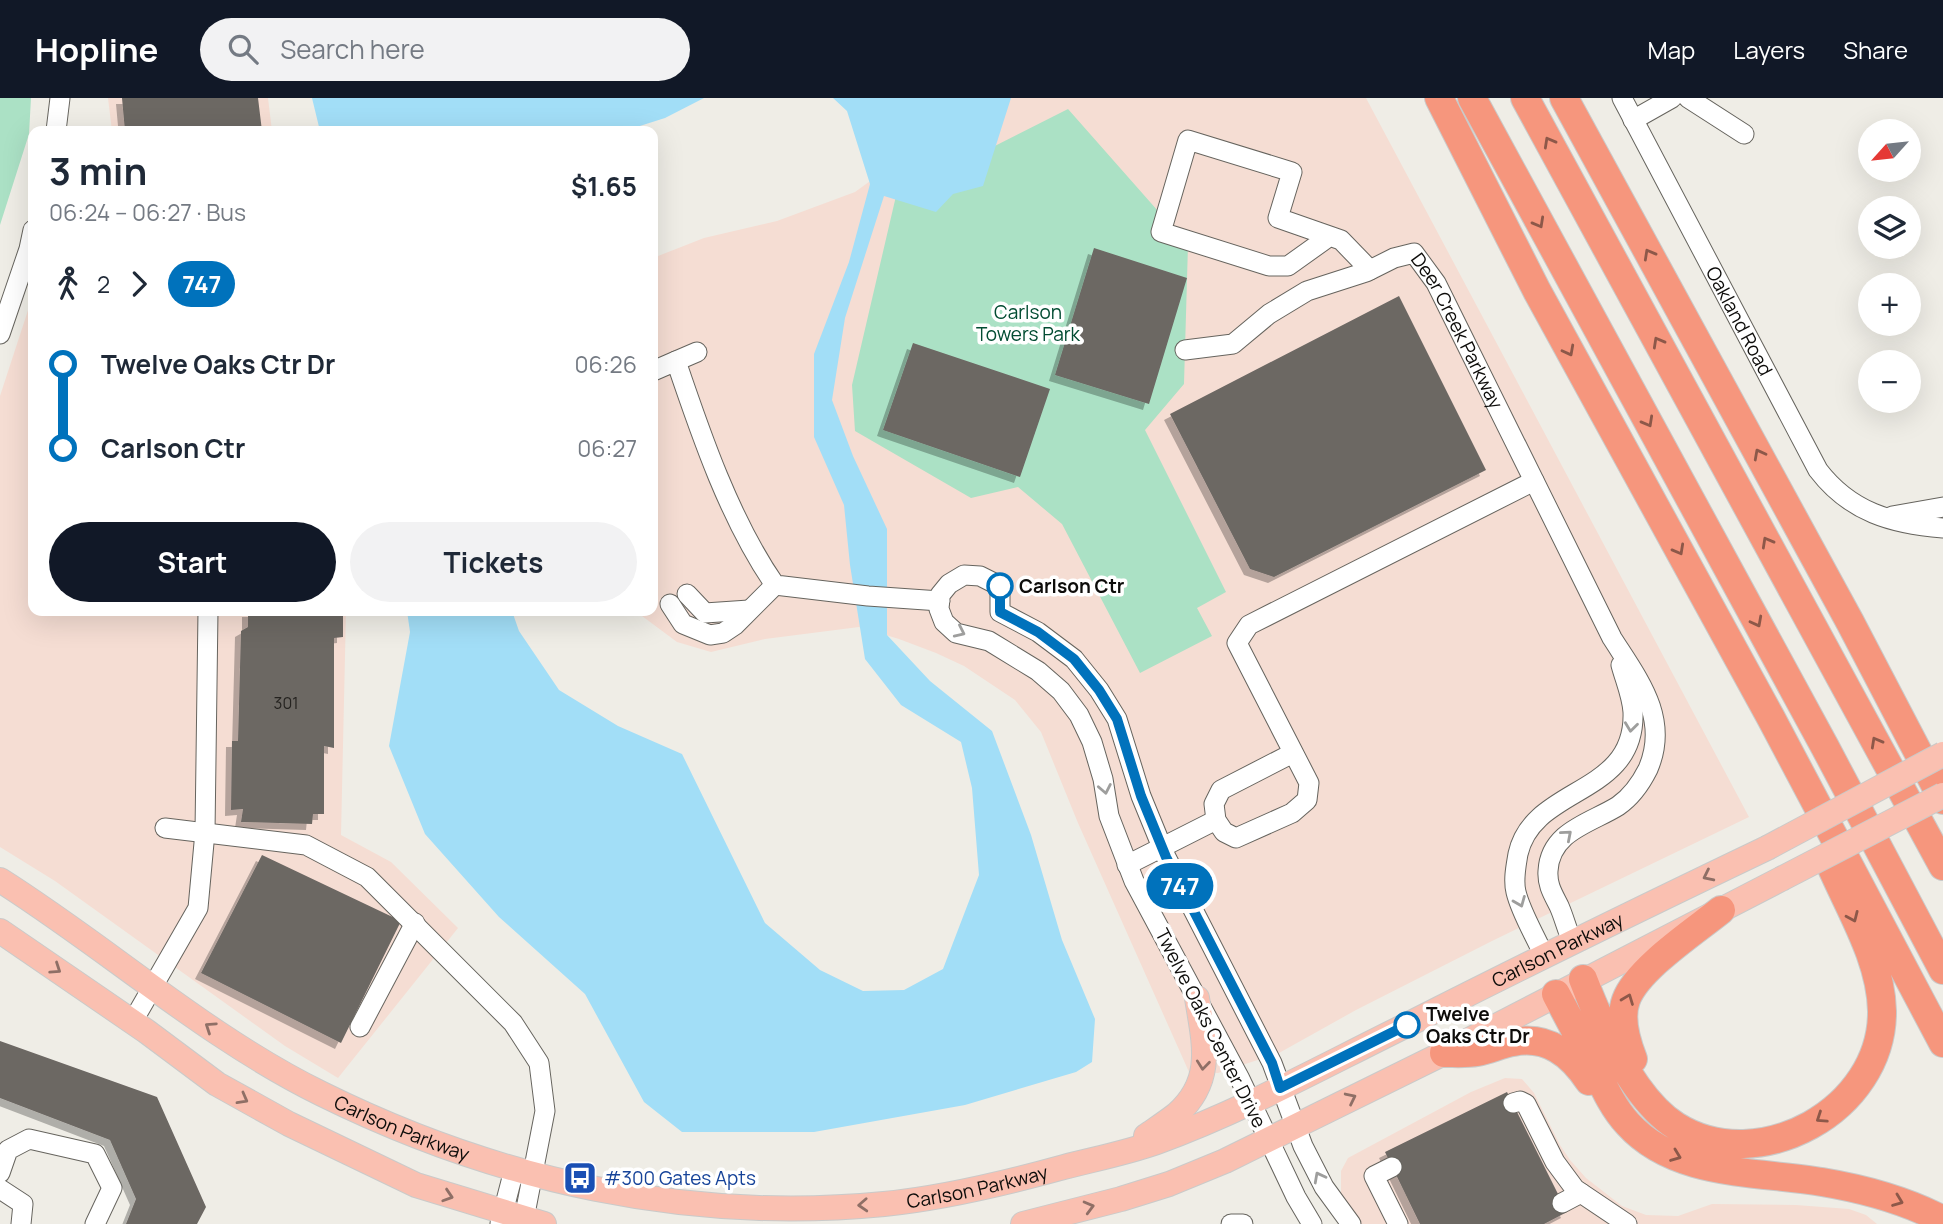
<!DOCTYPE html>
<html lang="en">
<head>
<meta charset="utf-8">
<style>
	body { margin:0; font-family:Manrope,sans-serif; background:#f2f2f3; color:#1f2937; height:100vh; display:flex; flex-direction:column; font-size:26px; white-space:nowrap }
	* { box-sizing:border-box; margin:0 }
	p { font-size:23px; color:#747a83 }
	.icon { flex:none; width:38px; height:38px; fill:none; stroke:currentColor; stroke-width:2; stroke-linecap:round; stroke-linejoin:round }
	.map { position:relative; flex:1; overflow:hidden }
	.sheet { position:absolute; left:28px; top:28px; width:630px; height:490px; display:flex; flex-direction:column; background:#fff; border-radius:14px; box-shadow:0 7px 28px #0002 }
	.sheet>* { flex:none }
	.badge { padding:0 14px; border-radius:23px; font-size:24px; line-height:46px }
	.needle { width:46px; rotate:243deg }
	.fabs { position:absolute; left:1858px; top:21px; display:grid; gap:14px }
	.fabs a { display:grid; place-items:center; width:63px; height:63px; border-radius:50%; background:#fff; box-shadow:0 7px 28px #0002; font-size:35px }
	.map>.badge { position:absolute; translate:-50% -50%; box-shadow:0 0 0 4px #fff }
	.legs { display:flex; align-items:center; gap:10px; height:77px; padding:0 21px; font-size:23px }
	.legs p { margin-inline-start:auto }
	.summary { display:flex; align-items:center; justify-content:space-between; height:119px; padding:0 21px }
	h1 { font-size:38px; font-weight:700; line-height:52px }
	.primary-button { display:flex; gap:14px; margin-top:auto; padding:14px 21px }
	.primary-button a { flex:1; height:80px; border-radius:42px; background:#111827; color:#fff; font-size:28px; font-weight:700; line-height:80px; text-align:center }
	.primary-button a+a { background:#f2f2f3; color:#1f2937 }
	ul { padding:0 21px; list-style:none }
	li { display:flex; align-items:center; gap:24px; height:84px; font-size:26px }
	li i { display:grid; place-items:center; width:10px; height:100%; margin:0 9px; background:currentColor }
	li i::after { content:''; width:18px; height:18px; margin:-9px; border:5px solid; border-radius:50%; background:#fff }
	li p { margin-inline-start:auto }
	li:first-child i { background:linear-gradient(#0000 50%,currentColor 0) }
	li:last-child i { background:linear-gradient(currentColor 50%,#0000 0) }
	header { display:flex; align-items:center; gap:42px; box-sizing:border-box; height:98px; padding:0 35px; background:#111827; color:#fff }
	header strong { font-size:33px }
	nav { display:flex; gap:38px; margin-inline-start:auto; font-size:24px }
	.search { width:490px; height:63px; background:#f2f2f3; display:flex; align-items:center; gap:18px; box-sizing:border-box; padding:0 24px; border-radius:38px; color:#747a83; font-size:26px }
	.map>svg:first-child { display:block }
	.commercial { fill:#f5ddd3 }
	.green { fill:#abe1c5 }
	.water { fill:#a2def7 }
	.building { fill:#6c6763; filter:url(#shadow) }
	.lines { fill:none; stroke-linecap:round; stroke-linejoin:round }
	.minor-casing { stroke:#66645e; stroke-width:21 }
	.major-casing { stroke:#cacac9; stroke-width:26 }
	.highway-casing { stroke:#cacac9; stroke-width:30 }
	.minor { stroke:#fff; stroke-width:19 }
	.major { stroke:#fac0b1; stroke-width:24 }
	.highway { stroke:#f6967d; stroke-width:28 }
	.major-bridge-casing { stroke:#cacac9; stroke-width:26; stroke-linecap:butt }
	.major-bridge { stroke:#fac0b1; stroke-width:24 }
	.oneway { stroke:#8d5849 }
	.oneway2 { stroke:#9e9e9d }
	.oneway3 { stroke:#8f6f66 }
	.line-1-casing { stroke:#fff; stroke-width:16 }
	.line-1 { stroke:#0072bc; stroke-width:10 }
	.stop-1-dot { fill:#fff; stroke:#0072bc; stroke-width:3.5 }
	.labels { text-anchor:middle; stroke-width:7; stroke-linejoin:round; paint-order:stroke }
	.number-label { font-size:16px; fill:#252320 }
	.park-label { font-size:19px; fill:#024c32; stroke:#fff }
	.street-label { font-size:19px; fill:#0d0c0a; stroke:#fff }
	.stop-label { font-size:19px; font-weight:bold; fill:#0d0c0a; stroke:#fff; text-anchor:start }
	.transit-label { font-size:19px; fill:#164399; stroke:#fff; text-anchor:start }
</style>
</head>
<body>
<header>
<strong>Hopline</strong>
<div class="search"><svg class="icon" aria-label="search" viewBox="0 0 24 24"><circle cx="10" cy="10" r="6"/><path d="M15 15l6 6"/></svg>Search here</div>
<nav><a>Map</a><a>Layers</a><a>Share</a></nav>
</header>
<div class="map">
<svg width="1943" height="1126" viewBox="0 0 1943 1126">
	<defs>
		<filter id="shadow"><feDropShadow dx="-6" dy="6" stdDeviation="0" flood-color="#0004"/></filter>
	</defs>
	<rect width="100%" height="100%" fill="#efede6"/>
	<path class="commercial" d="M108 0H268L272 33H112Z
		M936 0H1366L1749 719 1492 843 1356 912 1279 955 1218 975 1189 974 1078 725 1041 634 1015 602 964 568 936 555 899 541 859 529 765 541 711 554 677 544 642 518 640 513H653V160L704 140 777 123 855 94 891 68Z
		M33 197V513H346L341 737 391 764 458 830 338 980 285 948 55 783 0 749V298Z
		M1505 980 1522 981 1534 995 1560 1047 1570 1062 1586 1080 1622 1108 1646 1117 1678 1118 1712 1106 1796 1107 1849 1111 1866 1117 1877 1126H1351L1341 1113V1073L1348 1060 1471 994Z"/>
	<path class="green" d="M0 0H31L29 36 0 127Z
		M1068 11 1188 147 1184 286 1145 332 1226 494 1197 510 1212 538 1140 575 1062 426 1018 389 971 400 855 333 852 287 896 98Z"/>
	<path class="water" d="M312 0H704L665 20 624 33H500L439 29 432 33H320Z
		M833 0H1011L983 88 953 96 936 114 884 98 845 220 832 302 853 358 887 431V537L930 583 992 633 1031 737 1062 842 1095 921 1092 964 1076 974 965 1007 814 1034H682L644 1004 585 896 499 819 425 736 389 648 410 534 407 513H512L519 533 559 592 618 628 682 656 765 825 820 872 863 893 904 892 943 871 979 777 972 690 961 644 901 607 865 561 850 467 844 407 814 339V256L849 164 870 86 847 13Z"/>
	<path class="building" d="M122 0H258L262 33H125Z
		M1094 150 1187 180 1149 306 1055 277Z
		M1399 198 1486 372 1274 479 1250 471 1170 316Z
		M913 245 1050 291 1020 379 883 332Z
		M248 513H343V539L334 540V650L324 648V716H313L312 726 241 724 243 711 231 712 232 643H238L241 533 248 529Z
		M262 757 401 823 341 945 201 875Z
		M0 943 157 999 206 1109 197 1126H126L136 1101 110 1042 0 1000Z
		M1507 994 1567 1114 1544 1126H1420L1385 1054Z"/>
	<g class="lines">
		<defs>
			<g id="minor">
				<path id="s1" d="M1622 0 1818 372C1850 414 1892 426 1943 430"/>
				<path d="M1688 0 1744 36"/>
				<path d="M1633 22 1672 0"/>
				<path d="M56 33 60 0"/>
				<path d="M1330 138 1288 168H1269L1161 134 1188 42 1292 74 1278 120 1341 142 1370 172"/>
				<path d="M0 236 29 151 33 132"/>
				<path id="s2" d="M1185 252 1233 246 1269 216 1307 193 1366 174 1394 160 1414 155 1436 185 1612 540C1638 581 1670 620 1648 671 1641 685 1631 699 1618 708 1591 725 1550 733 1548 773 1547 787 1553 796 1559 808 1564 819 1567 832 1572 843"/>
				<path d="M676 263 697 254"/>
				<path d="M653 273 676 263C701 337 730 422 775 487L868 498 940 503"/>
				<path d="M1892 418 1943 409"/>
				<path d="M687 496 705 515 749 512"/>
				<path d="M670 506 683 526 710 537 723 535 735 527 775 487"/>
				<path d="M1293 655 1221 692 1214 706 1216 722 1224 734 1236 740 1292 715 1307 702 1309 685 1237 545 1249 527 1534 383"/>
				<path d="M165 730 306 747 367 779 513 925 539 965 545 1013 523 1126"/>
				<path d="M1127 767 1216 722"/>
				<path d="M1544 858C1535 837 1521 815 1516 794 1513 782 1516 768 1518 756 1533 687 1636 699 1633 614 1632 598 1625 582 1621 567"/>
				<path d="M133 923 198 810 205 734 208 513"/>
				<path d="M360 929 415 825"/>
				<path d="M1513 1005 1520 1003 1526 1006 1555 1064 1575 1091 1627 1126"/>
				<path d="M1392 1069 1374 1078 1398 1126"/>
				<path d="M0 1075 8 1052 29 1041 95 1056 112 1090 95 1126"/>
				<path d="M0 1091 23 1106 21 1126"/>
				<path d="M1562 1105 1581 1095"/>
				<path d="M500 1126 514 1072"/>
				<path d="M1231 1126H1243"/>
				<path d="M1312 1126 1296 1099 1240 981 1134 783 1109 718 1103 681 1092 644 1079 617 1061 593 1038 573 989 543 956 535 944 524 939 511 940 497 949 486 964 477 980 478 1000 488V514L1038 534 1074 561 1099 592 1117 621 1141 698 1166 759 1272 965 1303 1048 1324 1089 1351 1126"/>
			</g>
			<g id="major">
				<path id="s3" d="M0 782C109 851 206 939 322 996 498 1083 688 1125 884 1106 944 1100 1006 1085 1064 1069 1095 1061 1126 1055 1157 1044 1245 1012 1327 966 1411 925 1529 865 1648 807 1767 750"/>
				<path d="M0 833 146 933 217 986 289 1026 416 1087 544 1126"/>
				<path d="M1146 1038C1156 1031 1167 1024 1177 1016 1215 982 1204 945 1197 900"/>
				<path d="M1023 1126 1121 1101 1169 1086 1225 1063 1444 955 1781 781"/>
			</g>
			<path id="highway" d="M1439 0 1537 193 1771 620 1943 945
				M1472 0 1825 649 1943 872
				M1525 0 1943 768
				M1564 0 1850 524 1943 702
				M1583 881C1601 928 1633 1001 1676 1028 1759 1080 1883 1012 1882 913 1881 862 1851 814 1831 768
				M1556 896C1568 919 1581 943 1593 966 1603 987 1612 1009 1628 1026 1676 1079 1757 1073 1822 1084 1864 1091 1905 1102 1943 1122
				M1444 955C1455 955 1466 956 1477 954 1489 952 1501 946 1513 944 1547 937 1571 956 1589 983
				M1633 961C1626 943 1619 921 1626 902 1637 871 1695 833 1721 812"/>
		</defs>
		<use href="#minor" class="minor-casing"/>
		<use href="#major" class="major-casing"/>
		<use href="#highway" class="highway-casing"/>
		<use href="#minor" class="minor"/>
		<use href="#major" class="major"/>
		<use href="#highway" class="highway"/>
		<defs>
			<path id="major-bridge" d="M1767 750 1943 656
				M1781 781 1943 697"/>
		</defs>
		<use href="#major-bridge" class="major-bridge-casing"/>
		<use href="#major-bridge" class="major-bridge"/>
	</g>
	<defs><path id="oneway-chevron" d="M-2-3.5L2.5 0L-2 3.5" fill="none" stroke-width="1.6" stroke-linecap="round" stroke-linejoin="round" transform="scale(1.75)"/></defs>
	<g class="oneway">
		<use href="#oneway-chevron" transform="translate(1549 44) rotate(-119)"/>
		<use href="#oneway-chevron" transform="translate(1539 125) rotate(61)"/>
		<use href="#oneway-chevron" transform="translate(1649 156) rotate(-119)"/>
		<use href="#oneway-chevron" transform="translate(1658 244) rotate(-119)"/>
		<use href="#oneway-chevron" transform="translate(1569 253) rotate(62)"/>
		<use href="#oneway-chevron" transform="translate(1648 324) rotate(61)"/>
		<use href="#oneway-chevron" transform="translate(1759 356) rotate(-118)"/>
		<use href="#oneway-chevron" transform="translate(1767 444) rotate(-119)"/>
		<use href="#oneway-chevron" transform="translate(1679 452) rotate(61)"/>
		<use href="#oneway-chevron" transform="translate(1757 524) rotate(62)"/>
		<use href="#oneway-chevron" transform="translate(1876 644) rotate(-119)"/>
		<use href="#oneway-chevron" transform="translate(1853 819) rotate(66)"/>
		<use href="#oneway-chevron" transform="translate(1628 901) rotate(-69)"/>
		<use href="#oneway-chevron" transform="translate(1821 1020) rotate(146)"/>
		<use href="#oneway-chevron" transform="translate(1676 1058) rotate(21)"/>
		<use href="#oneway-chevron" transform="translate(1898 1103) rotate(21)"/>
	</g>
	<g class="oneway2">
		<use href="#oneway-chevron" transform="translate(960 534) rotate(25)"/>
		<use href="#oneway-chevron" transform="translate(1631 629) rotate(97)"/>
		<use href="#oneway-chevron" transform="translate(1105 691) rotate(79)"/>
		<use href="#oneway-chevron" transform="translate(1567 737) rotate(-41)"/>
		<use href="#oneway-chevron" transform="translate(1520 804) rotate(68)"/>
		<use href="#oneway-chevron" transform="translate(1319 1079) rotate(-118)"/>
	</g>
	<g class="oneway3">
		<use href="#oneway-chevron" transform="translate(1708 778) rotate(154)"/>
		<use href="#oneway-chevron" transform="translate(56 871) rotate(34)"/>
		<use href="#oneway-chevron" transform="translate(210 929) rotate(-146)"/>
		<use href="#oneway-chevron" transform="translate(1203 967) rotate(96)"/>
		<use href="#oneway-chevron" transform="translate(1351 1000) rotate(-26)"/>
		<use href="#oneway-chevron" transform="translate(243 1001) rotate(29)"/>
		<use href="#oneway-chevron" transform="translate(448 1098) rotate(18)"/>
		<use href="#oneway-chevron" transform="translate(863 1107) rotate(177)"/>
		<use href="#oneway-chevron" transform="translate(1089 1109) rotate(-15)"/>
	</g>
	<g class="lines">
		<defs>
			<path id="line-1" d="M1000 488V514L1038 534 1074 561 1099 592 1117 621 1141 698 1166 759 1272 965 1280 990 1407 927"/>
		</defs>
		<use href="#line-1" class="line-1-casing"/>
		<use href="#line-1" class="line-1"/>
	</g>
	<defs>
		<symbol id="bus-square" viewBox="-11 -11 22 22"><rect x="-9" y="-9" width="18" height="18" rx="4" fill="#1a4fb4" stroke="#fff"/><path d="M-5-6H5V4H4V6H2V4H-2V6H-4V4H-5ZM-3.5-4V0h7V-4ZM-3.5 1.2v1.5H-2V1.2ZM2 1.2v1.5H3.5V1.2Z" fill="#fff"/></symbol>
	</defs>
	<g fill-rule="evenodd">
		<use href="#bus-square" x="561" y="1061" width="38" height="38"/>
	</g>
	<g class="stop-1-dot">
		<circle cx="1000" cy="488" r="12"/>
		<circle cx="1407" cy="927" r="12"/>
	</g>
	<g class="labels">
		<g class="number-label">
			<text x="286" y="611">301</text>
		</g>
		<g class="park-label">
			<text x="1028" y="221">Carlson<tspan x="1028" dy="22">Towers Park</tspan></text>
		</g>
		<g class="street-label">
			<text dy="7" stroke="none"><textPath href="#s1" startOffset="252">Oakland Road</textPath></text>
			<text dy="7" stroke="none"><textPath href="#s2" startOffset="343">Deer Creek Parkway</textPath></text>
			<text dy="7" stroke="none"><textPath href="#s3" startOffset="1692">Carlson Parkway</textPath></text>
			<text transform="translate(1211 930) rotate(63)" y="7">Twelve Oaks Center Drive</text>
			<text dy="7" stroke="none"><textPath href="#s3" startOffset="474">Carlson Parkway</textPath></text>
			<text dy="7" stroke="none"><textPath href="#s3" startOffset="1062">Carlson Parkway</textPath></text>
		</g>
		<g class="stop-label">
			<text x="1019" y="495">Carlson Ctr</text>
			<text x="1426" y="923">Twelve<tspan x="1426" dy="22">Oaks Ctr Dr</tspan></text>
		</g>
		<g class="transit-label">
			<text x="604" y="1087">#300 Gates Apts</text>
		</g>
	</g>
</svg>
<div class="fabs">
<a><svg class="needle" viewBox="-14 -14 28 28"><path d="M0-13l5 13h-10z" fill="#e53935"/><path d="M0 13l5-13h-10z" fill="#747a83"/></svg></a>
<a><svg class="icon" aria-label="layers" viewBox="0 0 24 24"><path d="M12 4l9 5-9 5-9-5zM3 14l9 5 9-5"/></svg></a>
<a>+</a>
<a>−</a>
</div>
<b class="badge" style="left:1180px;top:788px;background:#0072bc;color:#fff">747</b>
<section class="sheet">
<div class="summary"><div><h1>3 min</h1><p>06:24 – 06:27 · Bus</p></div><b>$1.65</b></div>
<div class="legs"><svg class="icon" aria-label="walk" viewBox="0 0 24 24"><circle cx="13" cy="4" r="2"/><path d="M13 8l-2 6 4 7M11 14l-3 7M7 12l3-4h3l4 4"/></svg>2<svg class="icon" aria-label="forward" viewBox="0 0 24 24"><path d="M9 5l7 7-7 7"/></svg><b class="badge" style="background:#0072bc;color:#fff">747</b></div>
<ul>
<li><i style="color:#0072bc"></i><b>Twelve Oaks Ctr Dr</b><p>06:26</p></li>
<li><i style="color:#0072bc"></i><b>Carlson Ctr</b><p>06:27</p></li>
</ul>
<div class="primary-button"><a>Start</a><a>Tickets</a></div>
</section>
</div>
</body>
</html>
